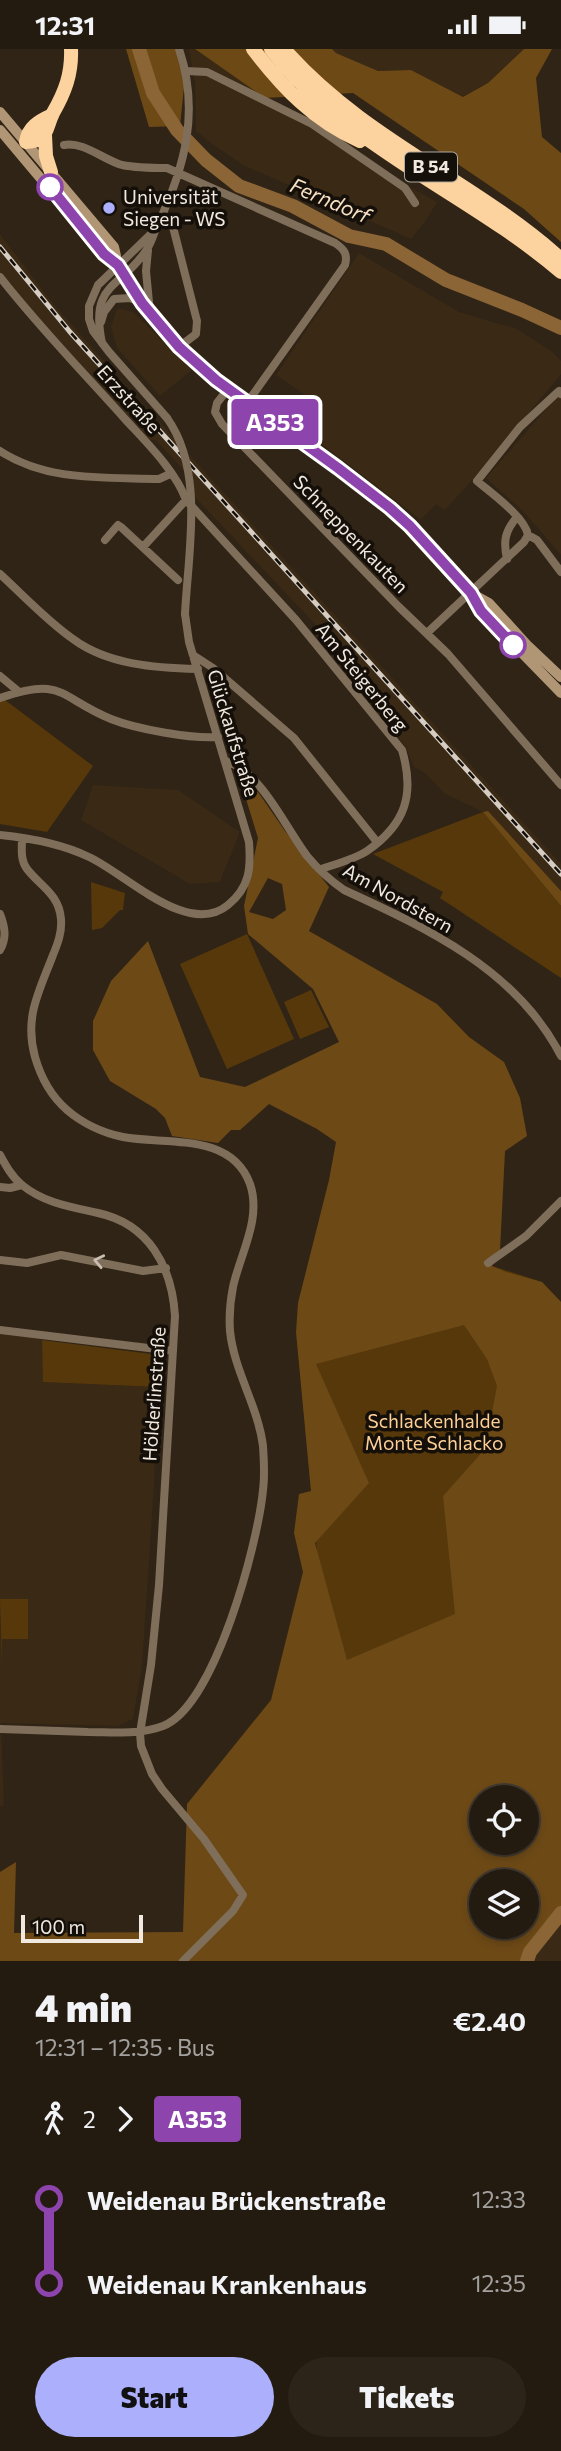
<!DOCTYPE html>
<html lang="en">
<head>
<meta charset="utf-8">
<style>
	body { margin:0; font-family:Commissioner,sans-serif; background:#2c2419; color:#f1f3f6; height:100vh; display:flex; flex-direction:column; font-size:26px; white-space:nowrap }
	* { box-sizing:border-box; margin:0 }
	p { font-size:23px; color:#a3a19f }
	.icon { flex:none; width:38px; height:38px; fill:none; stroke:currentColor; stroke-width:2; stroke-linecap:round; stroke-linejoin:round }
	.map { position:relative; height:1912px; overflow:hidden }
	.drawer { display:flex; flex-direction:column; background:#241b10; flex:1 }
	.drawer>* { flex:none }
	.badge { padding:0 14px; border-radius:5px; font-size:24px; line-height:46px }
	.fabs { position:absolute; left:469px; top:1736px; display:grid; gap:14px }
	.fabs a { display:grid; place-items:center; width:70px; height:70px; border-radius:50%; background:#241b10; box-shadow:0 4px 10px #0003,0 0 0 2px #413930; font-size:35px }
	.scale { position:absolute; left:21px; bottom:18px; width:122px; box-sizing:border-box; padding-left:7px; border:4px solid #f1e9e0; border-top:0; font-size:19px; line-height:24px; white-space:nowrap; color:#f1e9e0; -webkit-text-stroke:5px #140f09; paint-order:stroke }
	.map>.badge { position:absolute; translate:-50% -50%; box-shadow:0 0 0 4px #fff }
	.legs { display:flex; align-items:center; gap:10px; height:77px; padding:0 35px; font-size:23px }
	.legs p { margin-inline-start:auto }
	.overview { display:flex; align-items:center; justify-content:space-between; height:119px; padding:0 35px }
	h1 { font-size:38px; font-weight:800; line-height:52px }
	.cta { display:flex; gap:14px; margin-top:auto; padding:14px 35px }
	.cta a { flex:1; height:80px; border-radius:42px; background:#acaffb; color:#111; font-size:28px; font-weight:800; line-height:80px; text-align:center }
	.cta a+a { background:#2c2419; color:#f1f3f6 }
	ul { padding:0 35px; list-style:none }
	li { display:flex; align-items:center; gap:24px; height:84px; font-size:26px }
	li i { display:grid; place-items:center; width:10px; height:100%; margin:0 9px; background:currentColor }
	li i::after { content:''; width:18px; height:18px; margin:-9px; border:5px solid; border-radius:50%; background:#241b10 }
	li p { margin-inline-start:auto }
	li:first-child i { background:linear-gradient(#0000 50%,currentColor 0) }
	li:last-child i { background:linear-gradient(currentColor 50%,#0000 0) }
	.status { display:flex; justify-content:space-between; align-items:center; height:49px; padding:0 35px; background:#241b10; direction:ltr }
	.status svg { height:19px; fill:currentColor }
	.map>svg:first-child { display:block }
	.built { fill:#392915 }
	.green { fill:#56380b }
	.forest { fill:#6d4916; fill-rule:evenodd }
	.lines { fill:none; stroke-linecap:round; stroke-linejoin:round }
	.river { stroke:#8b6535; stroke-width:14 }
	.street { stroke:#7f6e5a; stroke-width:8 }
	.secondary { stroke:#b19676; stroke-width:10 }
	.highway { stroke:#fcd29e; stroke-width:14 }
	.rail-casing { stroke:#d5ccc2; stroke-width:5 }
	.rail { stroke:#140f09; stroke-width:2.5; stroke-dasharray:8; stroke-linecap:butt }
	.street-bridge { stroke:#7f6e5a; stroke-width:8 }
	.oneway { stroke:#c9beb1 }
	.line-1-casing { stroke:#fff; stroke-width:16 }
	.line-1 { stroke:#8e44ad; stroke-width:10 }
	.stop-1-dot { fill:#fff; stroke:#8e44ad; stroke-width:3.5 }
	.poi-dot { fill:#acaffb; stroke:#140f09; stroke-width:2.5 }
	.labels { text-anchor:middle; stroke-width:7; stroke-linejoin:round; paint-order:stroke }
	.shield { fill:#140f09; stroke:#afa8a0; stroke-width:2 }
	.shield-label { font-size:18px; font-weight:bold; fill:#f1e9e0 }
	.poi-label { font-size:19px; fill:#f1e9e0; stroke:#140f09; text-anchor:start }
	.street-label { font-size:19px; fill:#f1e9e0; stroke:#140f09 }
	.park-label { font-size:19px; fill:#fdce96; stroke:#140f09 }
	.water-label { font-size:21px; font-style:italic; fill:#f8e0c5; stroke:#140f09 }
</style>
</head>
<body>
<div class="status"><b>12:31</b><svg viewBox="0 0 49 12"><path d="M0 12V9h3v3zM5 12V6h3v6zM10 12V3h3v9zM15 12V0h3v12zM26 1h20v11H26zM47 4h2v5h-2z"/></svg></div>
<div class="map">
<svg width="561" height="1912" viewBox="0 0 561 1912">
	<rect width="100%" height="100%" fill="#302416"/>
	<path class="built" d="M189 0H195L265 49 374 118 437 153 427 170 411 190 243 116 211 94 196 82 195 34Z
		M332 0H524L488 34 463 48 411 21 378 22 336 4Z
		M0 185 55 257 105 313 561 815V842L488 762 483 763 444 744 424 723 414 718 405 697 322 601 331 592 192 445 194 433 156 391H149L10 237 0 223Z
		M359 204 459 263 517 280 551 302 561 312V325L487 415 445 461 436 455 421 471 290 371 307 347 276 326Z
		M119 259 133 263 192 321 160 347 117 299 111 278 116 262Z
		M561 347V506L523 462 486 429 555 350Z
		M93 736 178 741 240 783 220 833 190 835 81 771Z
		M0 1284 42 1289 44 1333 157 1338 154 1436 142 1618 133 1670 118 1677 1 1674 4 1757H0Z
		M561 1865V1912H526Z"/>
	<path class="green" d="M5 651 93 717 47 783 0 775V652Z
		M483 763 561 857V929L440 849 443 843 373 805Z
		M91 833 125 844 123 861H120L102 879 92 881Z
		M247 885 294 990 227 1020 180 915Z
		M311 941 329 978 300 990 284 953Z
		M492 1217 542 1233 561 1253V1649L315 1682 324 1578 297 1291Z
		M42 1291 159 1306 157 1338 43 1333Z
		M0 1550H28V1590H2V1616Z"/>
	<path class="forest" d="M126 0H179L185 29 180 77 149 78Z
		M195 0H332L336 4 378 22 411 21 463 48 488 34 524 0H552L536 29 542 88 561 104V193L524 160 353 44 265 49Z
		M238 724 251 733 285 782 329 838 309 882 437 955 469 988 504 1013 520 1049 527 1087 505 1102 500 1201 492 1217 506 1223 542 1233 561 1253V1865L526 1912H0V1823L16 1813 14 1884 183 1883 187 1755 271 1651 303 1523 294 1484 299 1445 311 1442 296 1283 298 1254 329 1131 336 1093 317 1080 269 1055 240 1081H231L218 1094 172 1087 165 1069 156 1060 110 1032 93 1001V972L111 932 148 892 200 1028 245 1038 339 993 313 940 248 885 244 857 258 789ZM268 829 282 835 286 861 273 870 249 863ZM464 1276 487 1310 497 1337 485 1400 443 1447 455 1565 347 1611 315 1494 369 1434 316 1315ZM481 1748H527V1794H481ZM481 1832H527V1878H481Z
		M488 762 561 842V857L483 763Z"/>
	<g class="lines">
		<path class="river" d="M139 0 153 44 177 81 206 111 239 137 293 157 349 187 386 195 446 231 522 261 561 279
			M527 1912 530 1903 561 1864"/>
		<path class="street" d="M186 22 207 23 312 75 405 139 415 154
			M64 96C83 92 104 111 122 116 137 119 152 119 167 119L335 194C344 200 348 205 345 216L247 354
			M162 167 173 178 197 272 196 285 179 298
			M152 184 98 236 89 257V270L93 282 109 303 167 369
			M148 201 146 222 150 264
			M0 228C39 278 83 323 125 370 145 392 176 422 186 451L296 571 402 701C415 745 406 775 367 802 355 810 336 815 321 820
			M101 273 104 263 114 250 130 249 140 253
			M102 294C89 232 122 240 147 200 152 193 154 183 158 175 185 118 200 62 179 0
			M228 340 217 354 215 363 222 375 399 558 448 605 561 736
			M561 345 559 342 520 378 477 432C491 444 525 468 528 486L537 491 561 523
			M0 402C48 433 104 428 159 430L170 425
			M105 491 118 476 121 478 178 531
			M143 498 186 451
			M507 510C503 492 505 482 517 468
			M0 525C24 547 47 572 73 590 108 616 156 619 198 620
			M427 584 524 493 528 486
			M193 606 213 619 294 689 377 793
			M0 627 18 642
			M0 649C64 627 58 648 111 670 136 680 191 690 218 688
			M226 712C262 724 285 778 307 807 317 819 331 832 344 841 427 879 517 921 561 1007
			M0 786C30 789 62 795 89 808 126 825 188 889 228 856 250 838 251 819 249 793L189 593 185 565
			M0 865C5 878 7 889 0 901
			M0 1106C6 1117 12 1128 22 1136 44 1154 71 1158 98 1164 149 1175 172 1218 175 1267L159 1536 151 1616 140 1684 141 1697 152 1725 162 1740 204 1790 243 1846 233 1862 183 1912
			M0 1138 10 1139 22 1136
			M0 1211 27 1214 61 1206 143 1222 166 1219
			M488 1214 526 1187 561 1152
			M0 1281 173 1302
			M0 1680C29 1681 59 1682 88 1683 113 1683 139 1686 163 1677 215 1657 258 1494 263 1441 265 1426 264 1412 263 1397 258 1357 234 1322 230 1282 229 1268 230 1253 233 1238 240 1205 262 1170 250 1135 231 1083 166 1096 123 1088 103 1084 82 1074 67 1061 51 1047 41 1029 35 1008 24 968 39 943 53 906 58 894 62 883 61 870 59 845 40 837 27 820 20 811 22 799 22 789"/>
		<path class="secondary" d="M0 63 114 198 118 216
			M0 81 105 206 118 216 142 255 179 298 216 331 338 419 410 477 471 544 481 562 561 644
			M471 544 489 554 528 597 561 628"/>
		<path class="highway" d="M253 0C283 39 314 72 360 92
			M271 0C347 99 469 144 561 223
			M284 0C364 91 473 131 561 210
			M52 66C39 72 28 78 26 93 49 92 45 80 53 64 65 43 72 25 71 0
			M45 86 46 107 51 123"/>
		<defs>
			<path id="rail" d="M0 198 70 283 561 825"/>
		</defs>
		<use href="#rail" class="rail-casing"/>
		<use href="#rail" class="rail"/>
		<path class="street-bridge" d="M167 369C205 422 188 503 185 565"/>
	</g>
	<defs><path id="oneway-chevron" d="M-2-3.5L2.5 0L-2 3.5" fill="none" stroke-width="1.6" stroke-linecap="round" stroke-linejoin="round" transform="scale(1.75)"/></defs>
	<use class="oneway" href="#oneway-chevron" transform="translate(99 1212) rotate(-168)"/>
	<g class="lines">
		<defs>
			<path id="line-1" d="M50 138 104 205 118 216 142 254 179 298 216 331 338 419 390 459 410 477 471 544 481 562 513 596"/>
		</defs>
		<use href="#line-1" class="line-1-casing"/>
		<use href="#line-1" class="line-1"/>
	</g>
	<g class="stop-1-dot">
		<circle cx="50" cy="138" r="12"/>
		<circle cx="513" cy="596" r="12"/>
	</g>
	<circle class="poi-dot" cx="109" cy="159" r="7"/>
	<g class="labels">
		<rect class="shield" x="405" y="103.5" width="52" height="29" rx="5"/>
		<g class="shield-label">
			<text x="431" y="124">B 54</text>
		</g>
		<g class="poi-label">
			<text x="123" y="155">Universität<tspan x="123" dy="22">Siegen - WS</tspan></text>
		</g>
		<g class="street-label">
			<text transform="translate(129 350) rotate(48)" y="7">Erzstraße</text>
			<text transform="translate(351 485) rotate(46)" y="7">Schneppenkauten</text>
			<text transform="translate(362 628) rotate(51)" y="7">Am Steigerberg</text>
			<text transform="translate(233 684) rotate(73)" y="7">Glückaufstraße</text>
			<text transform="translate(398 849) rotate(29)" y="7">Am Nordstern</text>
			<text transform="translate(154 1345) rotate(-86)" y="7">Hölderlinstraße</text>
		</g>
		<g class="park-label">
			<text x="434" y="1379">Schlackenhalde<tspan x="434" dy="22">Monte Schlacko</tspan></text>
		</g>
		<g class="water-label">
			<text transform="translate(330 152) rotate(23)" y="7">Ferndorf</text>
		</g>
	</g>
</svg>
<div class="fabs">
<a><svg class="icon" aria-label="locate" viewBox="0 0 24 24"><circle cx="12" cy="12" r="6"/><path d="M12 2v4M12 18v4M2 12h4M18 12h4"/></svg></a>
<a><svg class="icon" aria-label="layers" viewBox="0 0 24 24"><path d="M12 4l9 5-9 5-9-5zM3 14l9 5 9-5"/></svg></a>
</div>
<div class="scale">100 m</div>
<b class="badge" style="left:275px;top:373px;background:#8e44ad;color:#fff">A353</b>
</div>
<section class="drawer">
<div class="overview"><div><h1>4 min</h1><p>12:31 – 12:35 · Bus</p></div><b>€2.40</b></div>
<div class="legs"><svg class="icon" aria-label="walk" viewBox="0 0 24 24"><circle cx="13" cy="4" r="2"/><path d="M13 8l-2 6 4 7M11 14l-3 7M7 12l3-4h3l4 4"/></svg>2<svg class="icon" aria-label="forward" viewBox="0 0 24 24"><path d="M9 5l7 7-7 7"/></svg><b class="badge" style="background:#8e44ad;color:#fff">A353</b></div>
<ul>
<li><i style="color:#8e44ad"></i><b>Weidenau Brückenstraße</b><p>12:33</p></li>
<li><i style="color:#8e44ad"></i><b>Weidenau Krankenhaus</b><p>12:35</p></li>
</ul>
<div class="cta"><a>Start</a><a>Tickets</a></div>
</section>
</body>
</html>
